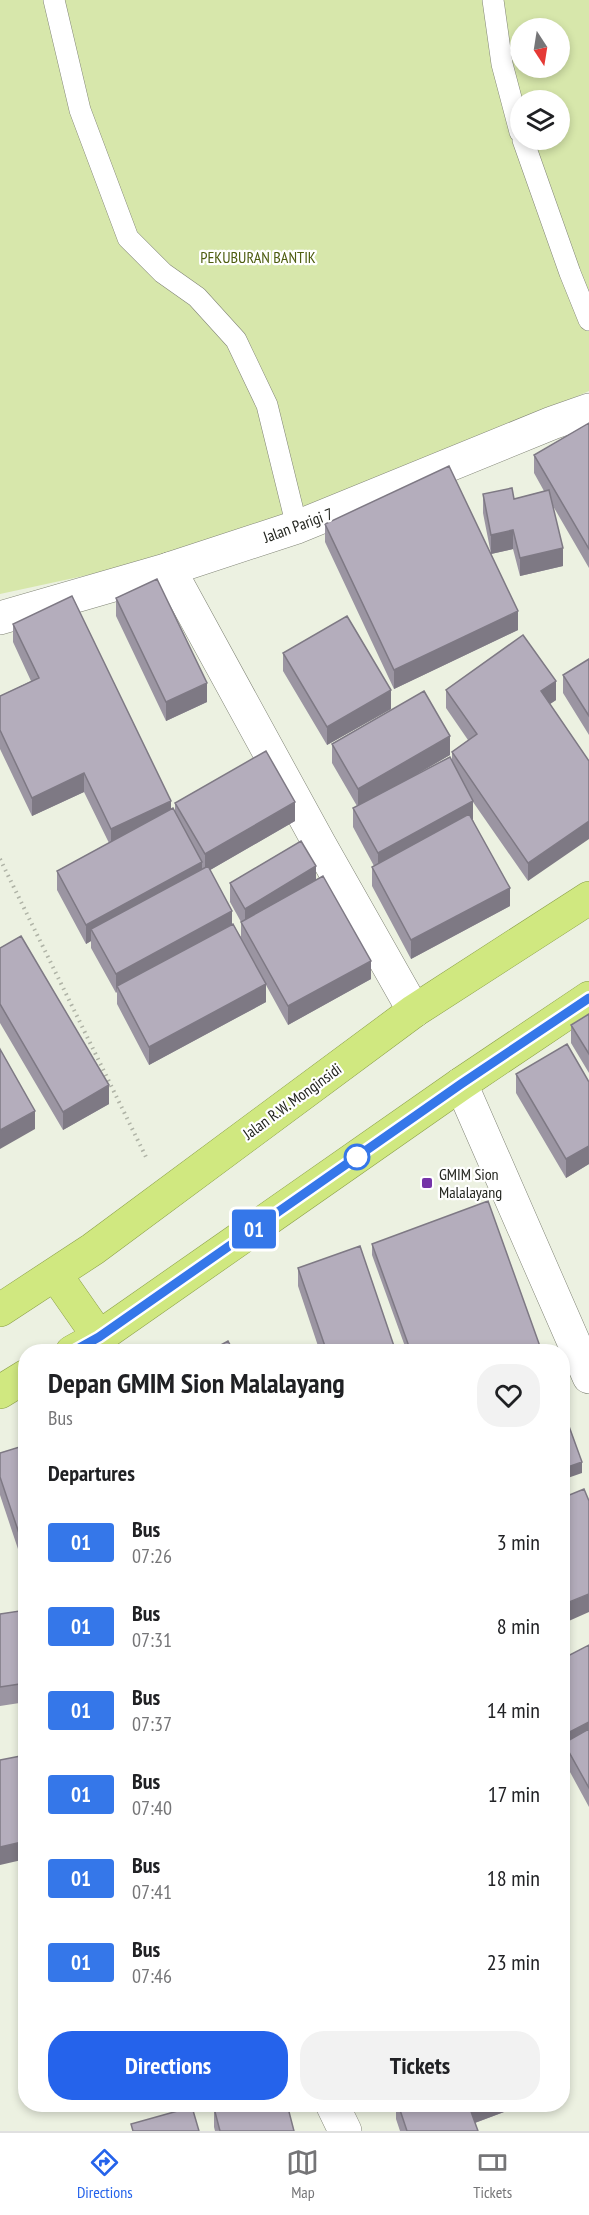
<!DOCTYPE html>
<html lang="en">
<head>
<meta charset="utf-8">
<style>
	body { margin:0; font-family:"PT Sans Narrow",sans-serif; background:#f2f2f2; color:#202124; height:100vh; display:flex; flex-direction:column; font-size:22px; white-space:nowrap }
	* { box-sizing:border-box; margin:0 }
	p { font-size:20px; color:#757577 }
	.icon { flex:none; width:33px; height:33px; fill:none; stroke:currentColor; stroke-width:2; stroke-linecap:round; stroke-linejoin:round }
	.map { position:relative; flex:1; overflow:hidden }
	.details { position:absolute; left:18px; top:1344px; width:552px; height:768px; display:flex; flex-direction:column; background:#fff; border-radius:24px; box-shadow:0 3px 9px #0003 }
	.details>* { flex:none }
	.badge { padding:0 12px; border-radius:4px; font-size:21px; line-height:39px }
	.needle { width:39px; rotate:168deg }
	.fabs { position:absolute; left:510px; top:18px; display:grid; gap:12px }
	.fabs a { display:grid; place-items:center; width:60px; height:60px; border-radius:50%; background:#fff; box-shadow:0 3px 9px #0003; font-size:30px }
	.map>.badge { position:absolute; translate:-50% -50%; box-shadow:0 0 0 3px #fff }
	h2 { padding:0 30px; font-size:22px; line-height:54px }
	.round { display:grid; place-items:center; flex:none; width:63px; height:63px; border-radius:24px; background:#f2f2f2 }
	.head { display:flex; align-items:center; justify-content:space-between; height:102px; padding:0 30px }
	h1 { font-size:28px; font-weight:600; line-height:45px }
	.button { display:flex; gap:12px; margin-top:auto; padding:12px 30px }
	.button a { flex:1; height:69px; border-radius:24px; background:#2563eb; color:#fff; font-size:24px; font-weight:600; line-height:69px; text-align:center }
	.button a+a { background:#f2f2f2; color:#202124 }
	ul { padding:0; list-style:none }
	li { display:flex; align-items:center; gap:18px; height:84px; padding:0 30px }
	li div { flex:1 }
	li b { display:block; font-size:22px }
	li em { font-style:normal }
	li .badge { min-width:66px; font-weight:700; text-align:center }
	.menu { display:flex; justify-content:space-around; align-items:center; height:84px; border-top:2px solid #e0e0e0; background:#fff; font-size:16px; color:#757577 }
	.menu a { display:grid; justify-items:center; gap:3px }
	.menu .selected { color:#2563eb }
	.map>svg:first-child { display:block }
	.green { fill:#d7e7ab; fill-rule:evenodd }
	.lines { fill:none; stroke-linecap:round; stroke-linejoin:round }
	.service-casing { stroke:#808476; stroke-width:22 }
	.minor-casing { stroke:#808476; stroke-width:34 }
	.tertiary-casing { stroke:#808476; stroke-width:34 }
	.trunk-casing { stroke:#8ca04a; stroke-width:34 }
	.path { stroke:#afb3a6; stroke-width:4; stroke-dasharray:1.5 4.5; stroke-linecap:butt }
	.service { stroke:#fff; stroke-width:21 }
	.minor { stroke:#fff; stroke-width:33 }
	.tertiary { stroke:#fff; stroke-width:33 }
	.trunk { stroke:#d0e880; stroke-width:33 }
	.wall { fill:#9b95a2 }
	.shaded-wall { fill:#7e7984 }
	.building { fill:#b4adbc; stroke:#7e7984; stroke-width:1.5 }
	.line-casing { stroke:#fff; stroke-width:14 }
	.line { stroke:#3577e9; stroke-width:9 }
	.stop-dot { fill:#fff; stroke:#3577e9; stroke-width:3 }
	.poi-dot { fill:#7533a8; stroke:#fff; stroke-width:2 }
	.labels { text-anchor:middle; stroke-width:4.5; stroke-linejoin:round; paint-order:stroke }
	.park-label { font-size:16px; fill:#4e5d10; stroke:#fff }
	.street-label { font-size:16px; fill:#23251f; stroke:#fff }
	.poi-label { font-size:16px; fill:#23251f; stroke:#fff; text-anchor:start }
</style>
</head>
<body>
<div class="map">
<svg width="589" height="2131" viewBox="0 0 589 2131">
	<rect width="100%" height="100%" fill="#ecf1e1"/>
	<path class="green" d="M0 0H589V391L259 538 0 594ZM520 28H560V68H520ZM520 100H560V140H520Z"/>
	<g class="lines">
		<defs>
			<path id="service" d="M54 0 80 110 128 238 163 273 197 297 236 340 267 405 297 527
				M493 0 502 64 520 132
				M523 140 570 273 589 320"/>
			<path id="minor" d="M169 569 320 845 414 1011
				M461 1084 589 1377
				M332 2104 345 2131"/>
			<path id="tertiary" d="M0 618 169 569 297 527 552 423 589 410"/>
			<path id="trunk" d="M55 1274 99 1337
				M0 1310 93 1249 414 1011 589 898
				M72 1352 99 1337 461 1084 589 998
				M0 1392 26 1376"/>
		</defs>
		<use href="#service" class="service-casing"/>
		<use href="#minor" class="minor-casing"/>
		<use href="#tertiary" class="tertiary-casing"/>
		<use href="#trunk" class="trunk-casing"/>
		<path class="path" d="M0 859 146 1157"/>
		<use href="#service" class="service"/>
		<use href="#minor" class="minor"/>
		<use href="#tertiary" class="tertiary"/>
		<use href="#trunk" class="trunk"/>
	</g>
	<path class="wall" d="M589 423V568L553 506 563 566 520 576 513 549 491 554 483 513V494L514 499 544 491 534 473V455Z
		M325 524 518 630 394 689 325 542Z
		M116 598 207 702 166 721 116 616Z
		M13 624 171 810 175 813V803L295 821 210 870 232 924 241 937V922L230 902V883L316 880 371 979 288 1025 266 985V1002L149 1065 117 1004V992L116 993 91 948V941L86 944 57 890V871L109 843 84 792 32 816 0 749V696L31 681 13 642Z
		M283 653 391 709 327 745 283 671Z
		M589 659V735L563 693V675Z
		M446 690 556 700 550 704 528 881 473 802V820L510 906 411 959 372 886V867L374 866 353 827V808L357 806 332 763V744L450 755 417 774 452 761V752L468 740 446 708Z
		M0 948 109 1104 63 1130 0 1023Z
		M589 1014V1073L571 1043V1025Z
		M516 1074 589 1164 566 1178 516 1093Z
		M372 1244 542 1352H407L372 1255Z
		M298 1268 396 1352H320L298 1286Z
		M26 1445V1573L0 1495V1453Z
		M26 1610V1702L0 1706V1614Z
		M589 1645V1807L564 1761V1754L562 1755V1659Z
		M26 1862V1889L23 1881V1863Z
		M383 2104H504V2112L475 2123 478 2131H400L396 2119V2107L385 2111Z
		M214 2108 294 2131H215L214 2127Z"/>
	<path class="shaded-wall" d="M513 530V549L491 554V535Z
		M563 548V566L520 576V558Z
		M518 611V630L394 689V670Z
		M556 681V700L541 710V691Z
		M207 683V702L166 721V702Z
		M391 690V709L327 745V727Z
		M450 736V755L358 808V789Z
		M84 773V792L32 816V798Z
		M171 801V820L111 848V829Z
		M473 801V819L378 872V853Z
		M295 802V821L205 873V854Z
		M589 821V839L528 881V863Z
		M202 862V881L91 929V941L86 944V925Z
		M316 866V885L245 927V909Z
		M510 888V906L411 959V940Z
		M232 911V930L117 986 116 993V974Z
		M371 961V979L288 1025V1006Z
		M266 984V1002L149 1065V1047Z
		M109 1085V1104L63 1130V1112Z
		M35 1111V1129L0 1149V1130Z
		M589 1146V1164L566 1178V1159Z
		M582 1462V1473L562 1480V1469Z
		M589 1594V1612L562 1624V1605Z
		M589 1722V1741L564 1743V1754L562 1755V1736Z
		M26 1841V1859L0 1865V1847Z
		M385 2104H396V2107L385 2111Z
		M474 2104H504V2112L469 2125V2106Z"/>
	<path class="building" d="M589 423V549L534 455Z
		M449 466 518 611 394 670 325 524Z
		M512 488 514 499 549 490 563 548 520 558 513 530 491 535 483 494Z
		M157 579 207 683 166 702 116 598Z
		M72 596 171 801 111 829 84 773 32 798 0 730V696L39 678 13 624Z
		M347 616 391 690 327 727 283 653Z
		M523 635 556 681 541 691 589 761V821L528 863 452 752 477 734 446 690Z
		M589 659V716L563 675Z
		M424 691 450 736 358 789 332 744Z
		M266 751 295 802 205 854 175 803Z
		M450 757 473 801 378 853 353 808Z
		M173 808 202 862 86 925 57 871Z
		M469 814 510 888 411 940 372 867Z
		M301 841 316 866 245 909 230 883Z
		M208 866 232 911 116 974 91 929Z
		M323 876 371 961 288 1006 241 922Z
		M233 924 266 984 149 1047 117 986Z
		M21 936 109 1085 63 1112 0 1004V948Z
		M589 1014V1054L571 1025Z
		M567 1044 589 1082V1146L566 1159 516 1074Z
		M0 1049 35 1111 0 1130Z
		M488 1201 542 1352H411L372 1244Z
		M360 1246 396 1352H327L298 1268Z
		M228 1341 234 1352H208Z
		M284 1347 286 1352H276Z
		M562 1407 582 1462 562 1469Z
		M26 1445V1554L0 1477V1453Z
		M584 1489 589 1501V1594L562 1605V1498Z
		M26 1610V1683L0 1687V1614Z
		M589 1645V1722L562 1736V1659Z
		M589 1729V1788L564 1743Z
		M26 1755V1841L0 1847V1760Z
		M227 2104H287L294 2131H220L214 2108Z
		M398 2104H474L469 2106 478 2131H407Z
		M192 2107 199 2131H133L131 2124Z"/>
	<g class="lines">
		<defs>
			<path id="line" d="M72 1352 99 1337 461 1084 589 998"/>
		</defs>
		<use href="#line" class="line-casing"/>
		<use href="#line" class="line"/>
	</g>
	<circle class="stop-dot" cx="357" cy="1157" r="12"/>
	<rect class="poi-dot" x="421" y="1177" width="12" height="12" rx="3"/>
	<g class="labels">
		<g class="park-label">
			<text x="258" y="263">PEKUBURAN BANTIK</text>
		</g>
		<g class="street-label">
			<text transform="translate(298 525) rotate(-20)" y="6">Jalan Parigi 7</text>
			<text transform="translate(292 1101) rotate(-36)" y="6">Jalan R.W. Monginsidi</text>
		</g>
		<g class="poi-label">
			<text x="439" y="1180">GMIM Sion<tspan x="439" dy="18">Malalayang</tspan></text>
		</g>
	</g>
</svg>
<div class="fabs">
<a><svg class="needle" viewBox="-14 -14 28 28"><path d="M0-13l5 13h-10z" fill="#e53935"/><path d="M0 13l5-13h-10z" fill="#757577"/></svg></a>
<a><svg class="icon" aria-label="layers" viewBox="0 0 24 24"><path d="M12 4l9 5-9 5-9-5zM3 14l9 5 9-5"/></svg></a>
</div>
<b class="badge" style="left:254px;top:1229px;background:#3577e9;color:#fff">01</b>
<section class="details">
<div class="head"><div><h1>Depan GMIM Sion Malalayang</h1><p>Bus</p></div><a class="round"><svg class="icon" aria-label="heart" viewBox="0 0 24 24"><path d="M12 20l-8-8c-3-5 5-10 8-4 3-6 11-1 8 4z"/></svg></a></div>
<h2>Departures</h2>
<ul>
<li><span class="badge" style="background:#3577e9;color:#fff">01</span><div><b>Bus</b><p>07:26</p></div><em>3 min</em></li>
<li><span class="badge" style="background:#3577e9;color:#fff">01</span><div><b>Bus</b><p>07:31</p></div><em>8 min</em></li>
<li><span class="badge" style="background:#3577e9;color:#fff">01</span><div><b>Bus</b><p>07:37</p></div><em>14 min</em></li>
<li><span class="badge" style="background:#3577e9;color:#fff">01</span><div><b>Bus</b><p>07:40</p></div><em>17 min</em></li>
<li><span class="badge" style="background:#3577e9;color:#fff">01</span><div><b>Bus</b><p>07:41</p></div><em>18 min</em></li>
<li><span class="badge" style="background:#3577e9;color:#fff">01</span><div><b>Bus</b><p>07:46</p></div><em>23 min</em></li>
</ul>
<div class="button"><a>Directions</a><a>Tickets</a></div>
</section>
</div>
<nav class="menu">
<a class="selected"><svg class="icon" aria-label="directions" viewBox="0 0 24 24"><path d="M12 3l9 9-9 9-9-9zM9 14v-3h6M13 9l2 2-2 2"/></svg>Directions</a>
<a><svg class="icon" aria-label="map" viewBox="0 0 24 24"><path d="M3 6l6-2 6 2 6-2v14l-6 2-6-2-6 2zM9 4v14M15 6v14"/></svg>Map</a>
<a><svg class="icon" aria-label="tickets" viewBox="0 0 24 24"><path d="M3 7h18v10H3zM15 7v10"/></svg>Tickets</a>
</nav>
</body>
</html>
